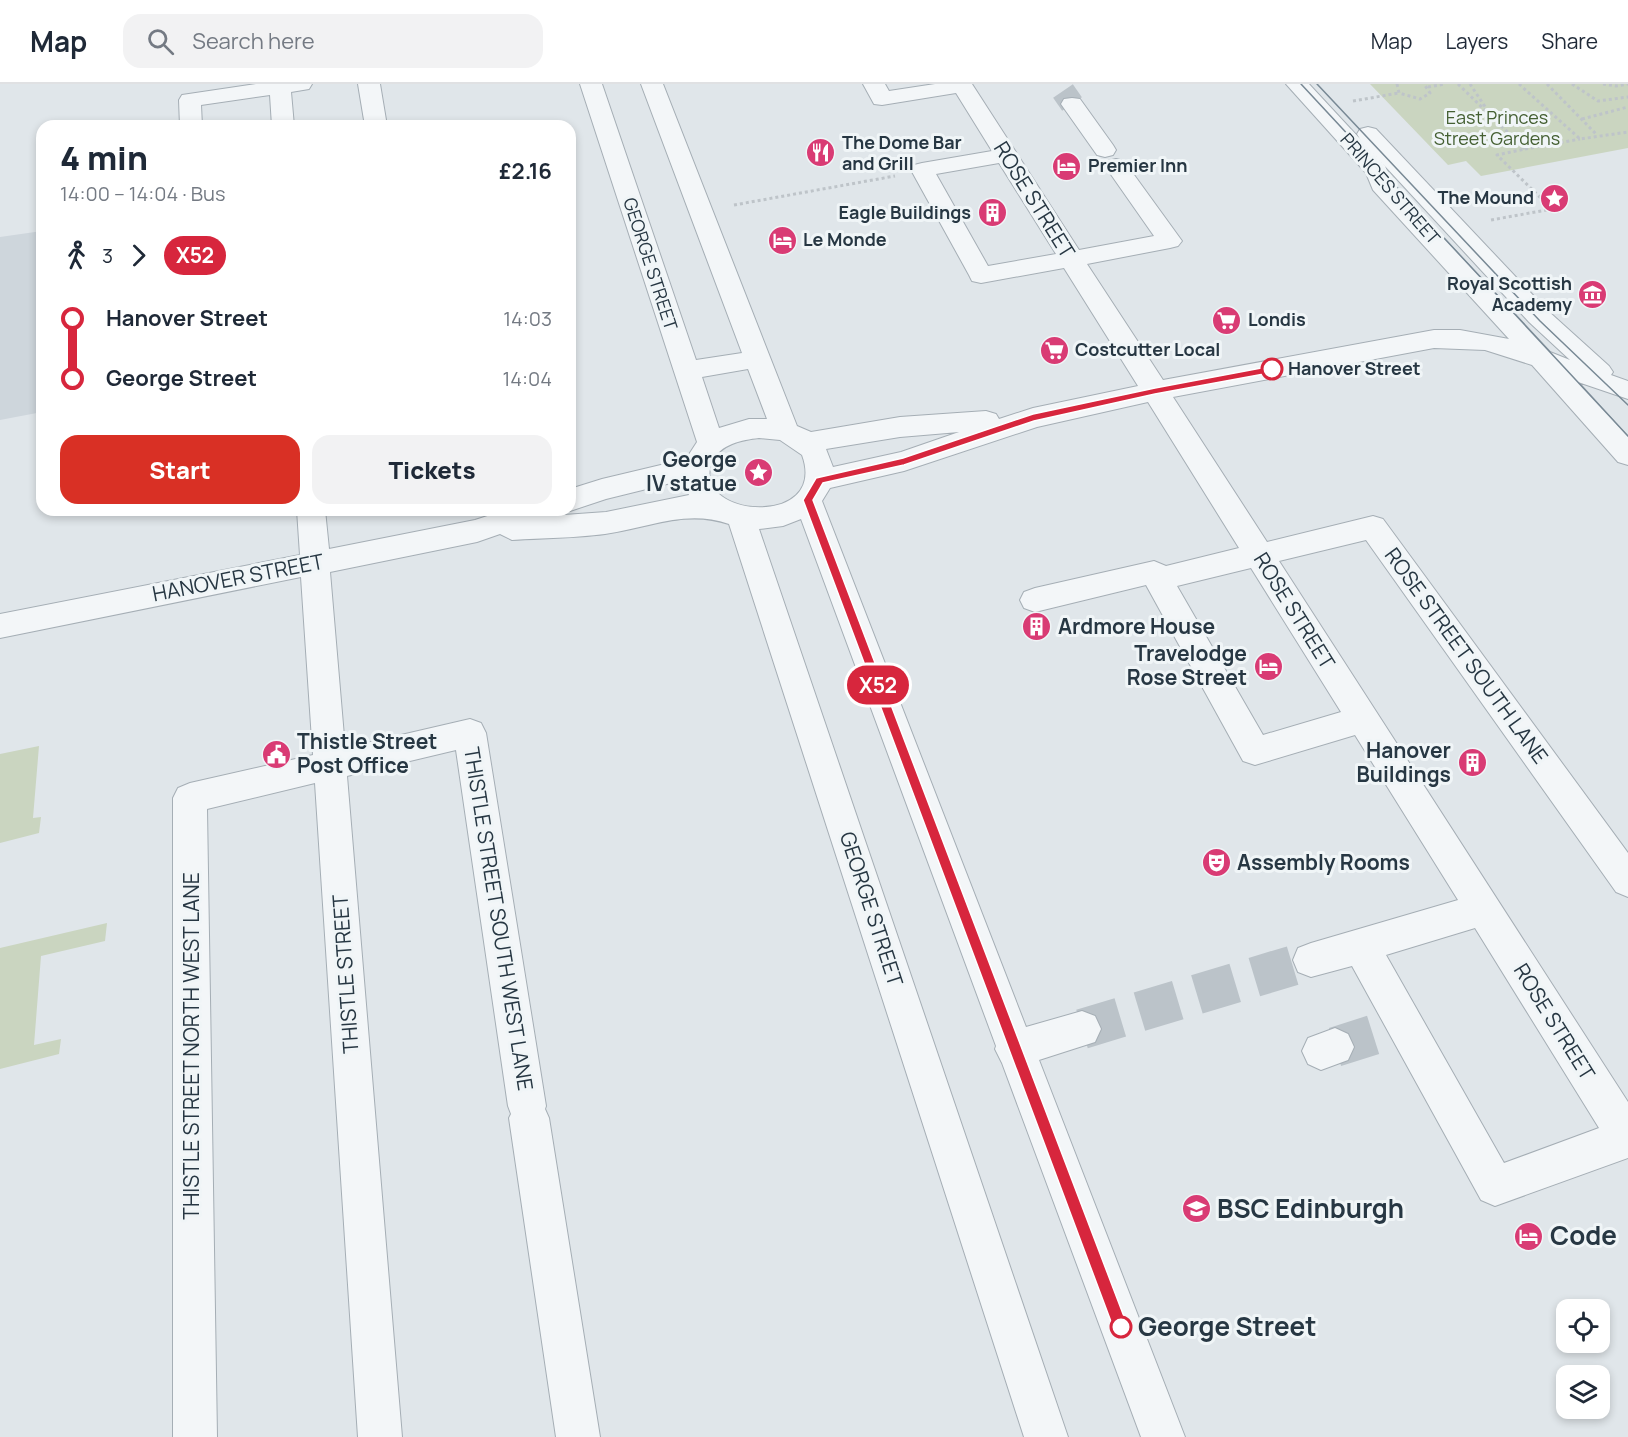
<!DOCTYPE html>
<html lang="en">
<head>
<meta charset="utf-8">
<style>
	body { margin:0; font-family:Manrope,sans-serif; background:#f2f2f3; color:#1f2937; height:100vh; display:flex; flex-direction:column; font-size:22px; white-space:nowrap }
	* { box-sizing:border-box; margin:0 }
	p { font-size:20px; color:#747a83 }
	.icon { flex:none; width:33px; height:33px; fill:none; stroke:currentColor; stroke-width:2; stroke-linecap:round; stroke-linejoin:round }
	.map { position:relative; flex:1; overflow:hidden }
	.panel { position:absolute; left:36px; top:36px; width:540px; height:396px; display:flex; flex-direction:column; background:#fff; border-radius:18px; box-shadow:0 3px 9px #0003 }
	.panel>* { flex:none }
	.badge { padding:0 12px; border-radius:20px; font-size:21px; line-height:39px }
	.buttons { position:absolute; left:1556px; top:1215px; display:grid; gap:12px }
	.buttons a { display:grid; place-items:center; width:54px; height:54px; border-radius:12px; background:#fff; box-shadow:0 3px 9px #0003; font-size:30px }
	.map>.badge { position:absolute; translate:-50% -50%; box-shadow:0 0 0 3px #fff }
	.legs { display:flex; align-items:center; gap:9px; height:66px; padding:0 24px; font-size:20px }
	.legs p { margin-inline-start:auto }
	.headline { display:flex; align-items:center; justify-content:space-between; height:102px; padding:0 24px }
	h1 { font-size:33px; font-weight:800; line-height:45px }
	.cta { display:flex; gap:12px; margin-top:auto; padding:12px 24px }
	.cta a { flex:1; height:69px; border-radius:18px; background:#d93025; color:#fff; font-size:24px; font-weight:800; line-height:69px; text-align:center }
	.cta a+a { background:#f2f2f3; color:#1f2937 }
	ul { padding:0 24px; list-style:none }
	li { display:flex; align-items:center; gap:21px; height:60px; font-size:22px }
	li i { display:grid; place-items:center; width:9px; height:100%; margin:0 8px; background:currentColor }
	li i::after { content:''; width:15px; height:15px; margin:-8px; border:4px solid; border-radius:50%; background:#fff }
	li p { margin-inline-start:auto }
	li:first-child i { background:linear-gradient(#0000 50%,currentColor 0) }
	li:last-child i { background:linear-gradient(currentColor 50%,#0000 0) }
	header { display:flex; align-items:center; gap:36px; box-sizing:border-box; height:84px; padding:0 30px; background:#fff; border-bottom:2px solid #e0e1e3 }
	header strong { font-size:28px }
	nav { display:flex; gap:33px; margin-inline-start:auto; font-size:21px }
	.search { width:420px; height:54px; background:#f2f2f3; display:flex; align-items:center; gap:15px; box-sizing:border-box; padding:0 21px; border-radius:18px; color:#747a83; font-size:22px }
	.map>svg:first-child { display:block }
	.built { fill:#ced6dc }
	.green { fill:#cad5c0 }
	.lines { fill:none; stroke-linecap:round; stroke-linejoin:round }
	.minor-tunnel-far1 { stroke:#bbc3c9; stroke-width:24; stroke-dasharray:24 12; stroke-linecap:butt }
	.minor-tunnel { stroke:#bbc3c9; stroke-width:40; stroke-dasharray:40 20; stroke-linecap:butt }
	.minor-casing { stroke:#a5aeb5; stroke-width:2 }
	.path { stroke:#bec4c9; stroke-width:3; stroke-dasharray:3 3; stroke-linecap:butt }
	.minor { fill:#f3f6f8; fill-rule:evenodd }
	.tram { stroke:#788995; stroke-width:1.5 }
	.line-1 { fill:#d7263d; stroke:#fff; stroke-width:1.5 }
	.stop-1-dot { fill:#fff; stroke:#d7263d; stroke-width:3 }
	.labels { text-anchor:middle; stroke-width:6; stroke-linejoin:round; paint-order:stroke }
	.far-park-label { font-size:18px; fill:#456033; stroke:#f0f5f7 }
	.far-poi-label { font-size:18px; font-weight:bold; fill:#273743; stroke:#f0f5f7; text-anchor:start }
	.far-street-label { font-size:18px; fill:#273743; stroke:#f0f5f7 }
	.far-stop-label { font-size:18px; font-weight:bold; fill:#273743; stroke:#f0f5f7; text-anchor:start }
	.street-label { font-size:21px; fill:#273743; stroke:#f0f5f7 }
	.poi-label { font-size:21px; font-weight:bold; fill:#273743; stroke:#f0f5f7; text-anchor:end }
	.near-poi-label { font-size:26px; font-weight:bold; fill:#273743; stroke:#f0f5f7; text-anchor:start }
	.near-stop-label { font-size:26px; font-weight:bold; fill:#273743; stroke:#f0f5f7; text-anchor:start }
</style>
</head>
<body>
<header>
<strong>Map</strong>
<div class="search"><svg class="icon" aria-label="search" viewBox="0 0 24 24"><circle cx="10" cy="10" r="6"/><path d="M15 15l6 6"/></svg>Search here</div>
<nav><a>Map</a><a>Layers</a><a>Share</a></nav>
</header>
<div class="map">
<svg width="1628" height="1353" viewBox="0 0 1628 1353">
	<rect width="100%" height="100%" fill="#e0e6ea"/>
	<path class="built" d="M42 147V328L0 336V153Z"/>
	<path class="green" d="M1370 0H1628V64L1481 92 1466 77 1448 81Z
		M39 662 33 734 41 733 39 749 0 759V670Z
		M107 839 105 857 41 872 34 961 61 955 59 970 0 985V864Z"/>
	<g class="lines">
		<path class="minor-tunnel-far1" d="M1063 7 1072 20"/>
		<path class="minor-tunnel" d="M1082 945 1311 876
			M1335 963 1382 948"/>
		<defs>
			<path id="minor" d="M256 0H312L309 5 291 8 294 42H272L270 11 201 21 202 42H180L179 16 182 11Z
				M358 0H380L387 42H365Z
				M580 0H602L696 276 742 269 641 0H663L797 342 811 348 900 333 986 327 996 330 999 335 1033 324 1138 302 1064 184 981 199 972 197 969 191 911 86 914 81 922 79 992 67 956 9 882 21 874 20 863 0H885L889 7 935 0H972L1079 166 1154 152 1105 82 1108 77 1116 75 1124 77 1182 157 1178 162 1170 164 1087 180 1163 296 1434 246H1460L1509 255 1373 106 1366 89 1286 0H1309L1385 82 1392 99 1550 268 1570 276 1529 238 1360 55 1357 50 1360 45 1368 43 1376 45 1547 226 1609 282 1613 288 1611 291 1628 297V315L1578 298 1628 353V381L1618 378 1532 281 1485 266 1434 264 1173 313 1267 458 1373 432 1383 435 1628 769V813L1616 808 1366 456 1279 477 1628 1018V1074L1495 1122 1481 1116 1352 882 1311 893 1298 888 1293 876 1298 864 1311 859 1458 816 1355 651 1255 681 1243 677 1146 501 1035 528 1024 524 1020 516 1024 508 1035 504 1154 477 1166 482 1239 464 1148 318 1037 343 904 387 830 404 822 417 1026 943 1082 927 1095 932 1101 945 1095 958 1039 976 1185 1353H1141L1002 979 995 965 996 962 801 435 783 442 759 445 1068 1353H1024L729 440C685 425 649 444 605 450 575 454 543 454 512 456L500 450 477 458 330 488 345 664 470 635 481 639 486 649 546 1022 545 1025 549 1034 600 1353H556L509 1034 511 1030 508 1022 456 666 347 692 402 1353H358L315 699 207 725 217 1353H173V714L178 704 190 699 313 671 301 493 0 554V530L300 471 297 426H325L329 465 475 436 506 426H553L550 432 606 428 689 411 683 396 606 415 570 427 568 426 570 405 602 395 686 375 697 358ZM999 79 1056 170 988 182 936 90ZM748 285 767 335H749L719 344 702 293ZM959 348 901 368 833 383 826 365 900 353ZM759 354 780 356 802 371C829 445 689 434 712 378 720 360 742 356 759 354ZM1251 484 1341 628 1263 651 1177 502ZM1475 844 1599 1044 1504 1079 1386 871Z
				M1072 14 1080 15 1113 61 1116 66 1113 71 1105 73 1097 71 1061 20 1064 15Z
				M1335 944 1348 950 1354 963 1348 976 1321 986 1308 980 1302 967 1308 954Z"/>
		</defs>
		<use href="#minor" class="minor-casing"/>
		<path class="path" d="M1397 0 1399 9 1420 15 1430 9 1424 0
			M1458 0 1525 65 1497 71 1552 125 1491 136
			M1470 0 1486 24
			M1519 0 1580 55 1628 48
			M1547 0 1597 51
			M1572 0 1598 17 1628 13
			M1603 0 1616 2 1628 0
			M1428 3 1445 0
			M1353 17 1399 9
			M1582 35 1628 23
			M1525 65 1580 55
			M734 121 895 92"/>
		<use href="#minor" class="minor"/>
		<path class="tram" d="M1301 0 1628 352
			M1317 0 1540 237 1628 321"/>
	</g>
	<path class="line-1" d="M1272 282 1275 283V288L1155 310 1034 337 904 381 823 399 813 416 1128 1243 1126 1249 1121 1251 1115 1249 1113 1243 803 416 816 394 903 374 1033 330 1155 304Z"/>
	<defs>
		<symbol id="restaurant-disc" viewBox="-11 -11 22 22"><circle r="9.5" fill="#d93b74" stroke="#f0f5f7"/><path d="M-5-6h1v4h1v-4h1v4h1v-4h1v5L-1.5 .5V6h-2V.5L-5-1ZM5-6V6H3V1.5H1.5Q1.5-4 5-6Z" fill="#fff"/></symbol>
		<symbol id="hotel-disc" viewBox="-11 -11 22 22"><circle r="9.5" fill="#d93b74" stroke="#f0f5f7"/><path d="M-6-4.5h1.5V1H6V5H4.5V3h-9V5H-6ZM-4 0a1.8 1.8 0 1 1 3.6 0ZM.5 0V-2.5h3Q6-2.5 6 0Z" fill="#fff"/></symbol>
		<symbol id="sight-disc" viewBox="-11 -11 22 22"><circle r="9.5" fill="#d93b74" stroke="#f0f5f7"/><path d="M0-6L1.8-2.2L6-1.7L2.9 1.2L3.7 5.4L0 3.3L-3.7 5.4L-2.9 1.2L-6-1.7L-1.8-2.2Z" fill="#fff"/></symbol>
		<symbol id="building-disc" viewBox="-11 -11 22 22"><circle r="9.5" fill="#d93b74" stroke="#f0f5f7"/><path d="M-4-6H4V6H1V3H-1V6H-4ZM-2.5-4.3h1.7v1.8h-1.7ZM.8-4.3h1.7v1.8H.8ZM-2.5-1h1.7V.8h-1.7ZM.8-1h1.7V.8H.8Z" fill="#fff"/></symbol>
		<symbol id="museum-disc" viewBox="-11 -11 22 22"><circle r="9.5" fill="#d93b74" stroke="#f0f5f7"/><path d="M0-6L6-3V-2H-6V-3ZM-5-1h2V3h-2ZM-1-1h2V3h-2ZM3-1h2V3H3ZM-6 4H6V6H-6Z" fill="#fff"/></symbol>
		<symbol id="supermarket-disc" viewBox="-11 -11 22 22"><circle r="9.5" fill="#d93b74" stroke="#f0f5f7"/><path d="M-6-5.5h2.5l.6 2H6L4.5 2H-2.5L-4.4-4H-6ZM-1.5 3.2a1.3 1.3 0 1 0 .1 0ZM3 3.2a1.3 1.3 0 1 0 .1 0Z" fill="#fff"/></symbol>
		<symbol id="civic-disc" viewBox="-11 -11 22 22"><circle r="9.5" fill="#d93b74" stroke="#f0f5f7"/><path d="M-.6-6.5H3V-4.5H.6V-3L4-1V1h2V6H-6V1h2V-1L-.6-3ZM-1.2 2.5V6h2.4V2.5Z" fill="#fff"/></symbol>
		<symbol id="theatre-disc" viewBox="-11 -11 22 22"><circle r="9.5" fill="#d93b74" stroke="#f0f5f7"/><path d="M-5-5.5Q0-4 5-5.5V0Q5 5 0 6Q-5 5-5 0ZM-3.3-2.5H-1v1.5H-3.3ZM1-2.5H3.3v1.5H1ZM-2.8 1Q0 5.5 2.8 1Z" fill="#fff"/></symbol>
		<symbol id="school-disc" viewBox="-11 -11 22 22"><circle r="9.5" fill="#d93b74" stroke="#f0f5f7"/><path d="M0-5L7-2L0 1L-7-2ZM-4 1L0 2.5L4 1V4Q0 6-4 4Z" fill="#fff"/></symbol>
	</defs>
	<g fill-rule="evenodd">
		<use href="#restaurant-disc" x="804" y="52" width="33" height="33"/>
		<use href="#hotel-disc" x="1050" y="66" width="33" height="33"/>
		<use href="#sight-disc" x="1538" y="98" width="33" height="33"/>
		<use href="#building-disc" x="976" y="112" width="33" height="33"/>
		<use href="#hotel-disc" x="766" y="140" width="33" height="33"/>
		<use href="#museum-disc" x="1576" y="194" width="33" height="33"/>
		<use href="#supermarket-disc" x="1210" y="220" width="33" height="33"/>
		<use href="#supermarket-disc" x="1038" y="250" width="33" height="33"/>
		<use href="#sight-disc" x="742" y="372" width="33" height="33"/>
		<use href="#building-disc" x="1020" y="526" width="33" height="33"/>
		<use href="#hotel-disc" x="1252" y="566" width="33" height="33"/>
		<use href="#civic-disc" x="260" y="654" width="33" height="33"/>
		<use href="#building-disc" x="1456" y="662" width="33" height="33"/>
		<use href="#theatre-disc" x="1200" y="762" width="33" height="33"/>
		<use href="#school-disc" x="1180" y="1108" width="33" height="33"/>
		<use href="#hotel-disc" x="1512" y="1136" width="33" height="33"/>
	</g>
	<g class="stop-1-dot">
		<circle cx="1272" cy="285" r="10"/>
		<circle cx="1121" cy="1243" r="10"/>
	</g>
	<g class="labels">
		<g class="far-park-label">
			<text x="1497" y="40">East Princes<tspan x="1497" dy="21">Street Gardens</tspan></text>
		</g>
		<g class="far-poi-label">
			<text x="842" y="65">The Dome Bar<tspan x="842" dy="21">and Grill</tspan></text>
			<text x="1088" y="88">Premier Inn</text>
			<text x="1534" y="120" text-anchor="end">The Mound</text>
			<text x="971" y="135" text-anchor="end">Eagle Buildings</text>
			<text x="803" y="162">Le Monde</text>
			<text x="1572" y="206" text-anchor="end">Royal Scottish<tspan x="1572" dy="21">Academy</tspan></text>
			<text x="1248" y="242">Londis</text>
			<text x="1075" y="272">Costcutter Local</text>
		</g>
		<g class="far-street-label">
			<text transform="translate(1390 105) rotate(49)" y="6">PRINCES STREET</text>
			<text transform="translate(650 180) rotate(72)" y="6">GEORGE STREET</text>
		</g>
		<g class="far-stop-label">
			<text x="1288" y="291">Hanover Street</text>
		</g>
		<g class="street-label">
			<text transform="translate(1034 116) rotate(58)" y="7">ROSE STREET</text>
			<text transform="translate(238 494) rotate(-11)" y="7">HANOVER STREET</text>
			<text transform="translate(1294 527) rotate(58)" y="7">ROSE STREET</text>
			<text transform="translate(1466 572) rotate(54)" y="7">ROSE STREET SOUTH LANE</text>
			<text transform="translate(871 825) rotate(72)" y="7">GEORGE STREET</text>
			<text transform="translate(498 835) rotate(81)" y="7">THISTLE STREET SOUTH WEST LANE</text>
			<text transform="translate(346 890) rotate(-94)" y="7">THISTLE STREET</text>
			<text transform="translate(1554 938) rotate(58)" y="7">ROSE STREET</text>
			<text transform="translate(192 962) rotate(-90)" y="7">THISTLE STREET NORTH WEST LANE</text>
		</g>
		<g class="poi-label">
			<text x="737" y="383">George<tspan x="737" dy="24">IV statue</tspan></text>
			<text x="1058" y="550" text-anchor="start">Ardmore House</text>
			<text x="1247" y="577">Travelodge<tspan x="1247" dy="24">Rose Street</tspan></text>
			<text x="297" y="665" text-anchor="start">Thistle Street<tspan x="297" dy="24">Post Office</tspan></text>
			<text x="1451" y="674">Hanover<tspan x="1451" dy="24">Buildings</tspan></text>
			<text x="1237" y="786" text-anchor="start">Assembly Rooms</text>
		</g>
		<g class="near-poi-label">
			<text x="1217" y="1134">BSC Edinburgh</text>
			<text x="1550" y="1161">Code</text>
		</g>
		<g class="near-stop-label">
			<text x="1138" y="1252">George Street</text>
		</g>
	</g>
</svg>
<div class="buttons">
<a><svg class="icon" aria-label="locate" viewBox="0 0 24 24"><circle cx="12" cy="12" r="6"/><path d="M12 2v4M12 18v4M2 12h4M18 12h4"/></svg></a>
<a><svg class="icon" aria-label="layers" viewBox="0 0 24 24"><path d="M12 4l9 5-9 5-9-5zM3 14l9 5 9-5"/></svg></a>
</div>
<b class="badge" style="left:878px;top:601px;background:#d7263d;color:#fff">X52</b>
<section class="panel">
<div class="headline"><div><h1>4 min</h1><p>14:00 – 14:04 · Bus</p></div><b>£2.16</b></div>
<div class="legs"><svg class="icon" aria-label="walk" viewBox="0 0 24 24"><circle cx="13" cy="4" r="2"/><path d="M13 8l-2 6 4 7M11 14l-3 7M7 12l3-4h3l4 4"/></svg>3<svg class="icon" aria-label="forward" viewBox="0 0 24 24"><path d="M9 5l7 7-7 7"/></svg><b class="badge" style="background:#d7263d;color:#fff">X52</b></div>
<ul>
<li><i style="color:#d7263d"></i><b>Hanover Street</b><p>14:03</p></li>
<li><i style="color:#d7263d"></i><b>George Street</b><p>14:04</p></li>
</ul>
<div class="cta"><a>Start</a><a>Tickets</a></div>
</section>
</div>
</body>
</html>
